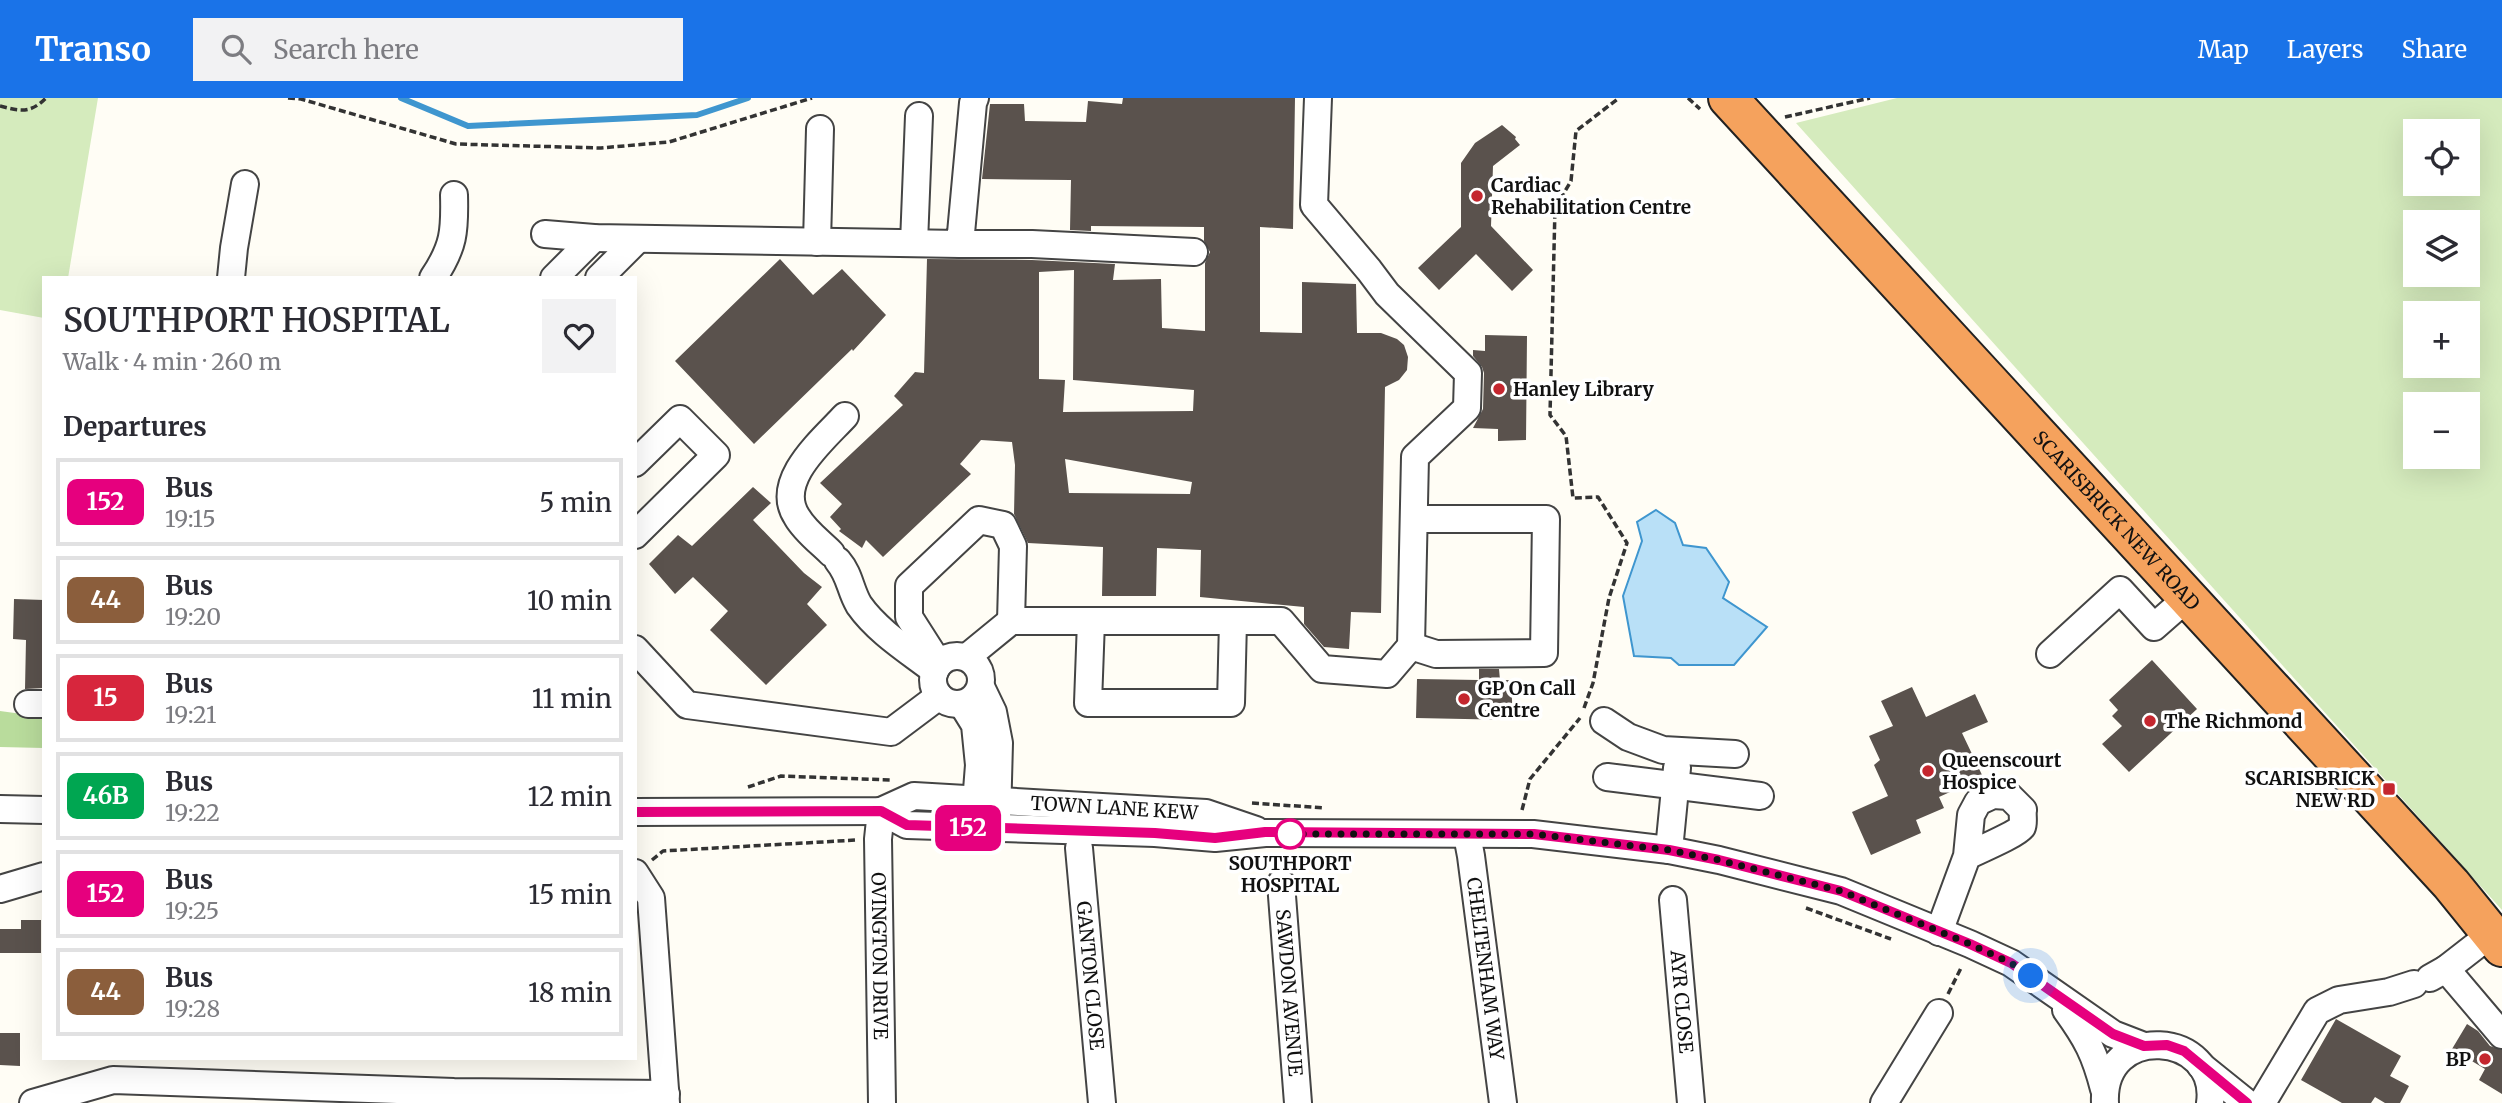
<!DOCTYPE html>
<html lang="en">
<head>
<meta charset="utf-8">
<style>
	body { margin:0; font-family:Merriweather,serif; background:#f2f2f3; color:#2b2b33; height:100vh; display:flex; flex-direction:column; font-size:26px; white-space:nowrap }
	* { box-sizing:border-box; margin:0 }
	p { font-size:23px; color:#7c7c81 }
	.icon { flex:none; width:38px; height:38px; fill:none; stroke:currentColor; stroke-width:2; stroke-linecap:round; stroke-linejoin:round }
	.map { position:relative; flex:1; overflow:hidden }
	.side { position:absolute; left:42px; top:178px; width:595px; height:784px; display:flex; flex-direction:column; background:#fff; border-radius:0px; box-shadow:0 7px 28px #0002 }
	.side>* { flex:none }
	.badge { padding:0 14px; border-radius:10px; font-size:24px; line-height:46px }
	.controls { position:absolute; left:2403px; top:21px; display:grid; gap:14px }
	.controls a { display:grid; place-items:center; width:77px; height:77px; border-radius:0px; background:#fff; box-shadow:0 7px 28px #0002; font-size:35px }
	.you { position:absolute; width:35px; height:35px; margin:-18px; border:5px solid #fff; border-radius:50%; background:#1a73e8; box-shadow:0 0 0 10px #1a73e833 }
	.map>.badge { position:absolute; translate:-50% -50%; box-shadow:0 0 0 4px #fff }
	h2 { padding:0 21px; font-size:26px; line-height:63px }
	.round { display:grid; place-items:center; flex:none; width:74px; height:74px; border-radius:0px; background:#f2f2f3 }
	.summary { display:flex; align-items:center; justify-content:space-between; height:119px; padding:0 21px }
	h1 { font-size:33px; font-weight:600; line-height:52px }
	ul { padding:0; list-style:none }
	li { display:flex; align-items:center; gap:21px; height:88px; margin:0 14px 10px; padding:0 7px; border:4px solid #e1e1e2; border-radius:0px }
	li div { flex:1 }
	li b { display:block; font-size:26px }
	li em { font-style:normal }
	li .badge { min-width:77px; font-weight:700; text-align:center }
	header { display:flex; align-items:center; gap:42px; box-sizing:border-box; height:98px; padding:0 35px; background:#1a73e8; color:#fff }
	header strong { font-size:33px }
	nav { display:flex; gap:38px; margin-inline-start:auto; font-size:24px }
	.search { width:490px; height:63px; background:#f2f2f3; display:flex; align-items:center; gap:18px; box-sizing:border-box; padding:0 24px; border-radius:0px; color:#7c7c81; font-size:26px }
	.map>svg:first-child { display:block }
	.green { fill:#d5ebbd; fill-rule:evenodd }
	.forest { fill:#b9dc9c }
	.water { fill:#b9e0f7; stroke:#3f96cf; stroke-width:2 }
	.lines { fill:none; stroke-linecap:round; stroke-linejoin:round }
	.stream { stroke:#3f96cf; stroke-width:6 }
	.building { fill:#5a524d; fill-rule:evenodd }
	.minor-casing { stroke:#444; stroke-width:30 }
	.highway-casing { stroke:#222; stroke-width:42 }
	.path { stroke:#333; stroke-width:3.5; stroke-dasharray:7 3.5; stroke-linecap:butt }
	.minor { stroke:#fff; stroke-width:26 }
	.highway { stroke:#f5a25d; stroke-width:38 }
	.line-casing { stroke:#fff; stroke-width:16 }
	.line { stroke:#e6007e; stroke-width:10 }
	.walk { stroke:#111; stroke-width:7; stroke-dasharray:0 12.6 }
	.poi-dot { fill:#c4262e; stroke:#fff; stroke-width:2.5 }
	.stop-dot { fill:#fff; stroke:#e6007e; stroke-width:3.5 }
	.labels { text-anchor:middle; stroke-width:7; stroke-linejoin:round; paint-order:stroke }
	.poi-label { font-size:19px; font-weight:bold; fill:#111; stroke:#fff; text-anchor:start }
	.street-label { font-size:19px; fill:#111; stroke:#fff }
	.stop-label { font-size:19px; font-weight:bold; fill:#111; stroke:#fff }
</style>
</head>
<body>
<header>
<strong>Transo</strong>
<div class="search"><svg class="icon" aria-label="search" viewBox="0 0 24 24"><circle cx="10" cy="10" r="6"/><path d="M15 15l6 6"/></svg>Search here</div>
<nav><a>Map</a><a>Layers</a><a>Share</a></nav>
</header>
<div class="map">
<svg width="2502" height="1005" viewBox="0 0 2502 1005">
	<rect width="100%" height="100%" fill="#fffdf5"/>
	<path class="green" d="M0 0H98L68 180H44V220L0 212Z
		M1897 0H2502V812L1796 25ZM2415 33H2468V86H2415ZM2415 124H2468V177H2415ZM2468 215V268H2415V215ZM2415 306H2468V359H2415Z"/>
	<path class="forest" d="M0 613 44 619V650L0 649Z"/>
	<path class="water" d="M1656 412 1675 425 1683 447 1706 450 1729 484 1723 500 1767 529 1734 567H1679L1671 560 1634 558 1623 498 1642 443 1637 424Z"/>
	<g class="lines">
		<path class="stream" d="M401 0 468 28 697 17 748 0"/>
	</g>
	<path class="building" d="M1123 0H1295L1293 131 1260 129V234L1302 235V184L1356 186 1357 235H1381L1397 241 1404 247 1408 259 1407 272 1399 282 1385 289 1381 515 1351 514 1349 551 1324 549 1304 526V509L1200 499 1201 452 1157 450 1156 498H1102L1103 449 1028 445 1014 416 1015 367 1012 344 981 342 960 366 971 376 883 459 866 442 862 450 839 433 841 431 830 419 842 406 820 385 903 307 894 298 915 274 924 275 927 161 1032 162 1115 166 1113 182 1161 181 1162 230 1205 233V165L1210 154 1204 143V129L1091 128V133L1070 132 1071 82 982 81 990 6H1024L1025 23 1086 24 1088 3 1122 6ZM1074 172 1073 282 1194 292 1193 313 1063 314 1065 282 1039 281V174ZM1065 361 1192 384 1190 396 1069 395Z
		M1502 27 1516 39 1515 41 1520 47 1493 68 1491 128 1533 172 1512 193 1476 156 1439 192 1418 170 1461 129V65L1475 45Z
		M780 161 813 197 842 171 886 217 853 253 852 251 754 346 675 263Z
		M1485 237 1527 238 1526 342 1498 343V331L1473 330 1483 311 1484 275 1482 269 1473 258V252L1485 253Z
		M753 389 771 405 753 422 804 475 822 489 807 506 827 527 766 587 710 532 728 513 693 479 675 496 649 466 678 437 692 448Z
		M14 501 44 502V590L25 591 26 542 13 541Z
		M2152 562 2197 611 2129 674 2102 646 2122 628 2112 618 2118 612 2109 602Z
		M1479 571H1499L1500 582H1511L1513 622 1416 620 1417 581 1479 582Z
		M1912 589 1926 619 1975 596 1988 624 1962 635 1983 679 1939 699 1944 710 1916 722 1921 735 1871 757 1852 714 1888 698 1874 667 1880 662 1869 638 1893 628 1881 603Z
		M21 822H41V855H0V831H21Z
		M2336 921 2401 958 2390 978 2409 988 2400 1005H2385L2375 999 2371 1005H2342L2301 982Z
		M2467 926 2478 933 2490 948 2502 952V996L2479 982 2485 971 2452 951Z
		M0 935H20V968L0 967Z"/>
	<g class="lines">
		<defs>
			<g id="minor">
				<path d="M545 136 594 140 960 146 973 5 975 0"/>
				<path d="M817 144 820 31"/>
				<path d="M914 145 919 18"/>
				<path d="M960 146H1032L1194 154"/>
				<path d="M231 180 234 150 245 86"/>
				<path d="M433 180C454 149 455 133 454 97"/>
				<path d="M554 180 594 140"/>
				<path d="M599 180 638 141"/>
				<path d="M635 365 680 321 716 357 635 437"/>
				<path d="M831 455C820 444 805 433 797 419 773 383 823 342 845 318"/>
				<path d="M838 463C850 477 850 492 859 507 878 534 909 553 935 573"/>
				<path d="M1091 523 1088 605H1231L1233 523"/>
				<path d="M1411 548 1436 556 1544 555 1546 421H1414"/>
				<path d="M635 551 687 607 891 634 939 598"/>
				<path d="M2050 556 2120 492 2154 529 2187 500"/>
				<circle cx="957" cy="582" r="24"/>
				<path d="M967 559 1011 523H1281L1322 571 1387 576 1411 548 1415 359 1467 310 1468 275 1387 196 1369 172 1314 107 1318 0"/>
				<path d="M939 566 909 519V488L979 422 1003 427 1013 448 1011 523"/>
				<path d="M981 589 993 614 999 645 997 720"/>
				<path d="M28 606H44"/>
				<path d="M962 606 975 627 979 667 975 718"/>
				<path d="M1604 623 1628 639 1663 652 1735 656"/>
				<path d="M1607 679 1760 698"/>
				<path d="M0 711 44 712"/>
				<path d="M881 713 907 727 1155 735 1215 740 1265 735 1533 736 1669 752 1719 762 1841 793 1970 846 2011 865 2113 936 2144 948"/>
				<path id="s1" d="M881 713 878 741 882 1005"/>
				<path id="s2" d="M635 714 881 713 914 698 1206 715 1256 732"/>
				<path id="s3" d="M1467 737 1471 758 1503 1005"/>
				<path id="s4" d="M1079 750 1102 1005"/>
				<path d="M1669 752 1677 670"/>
				<path d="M635 775 651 800 666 1005"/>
				<path id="s5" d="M1281 785 1298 1005"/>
				<path d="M0 791 44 778"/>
				<path id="s6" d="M1673 802 1691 1005"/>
				<path d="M1939 834 1967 758 1971 717 1978 704 1993 697 2009 698 2023 712C2022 717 2024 725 2022 729 2019 735 1977 753 1967 758"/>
				<path d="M2446 871 2502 937"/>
				<path d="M2430 880 2446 871 2491 836"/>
				<path d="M2066 912C2087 941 2095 956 2104 991"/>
				<path d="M2201 968 2247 1005"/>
				<path d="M33 1005 113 982 454 994 666 996"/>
				<path d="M1884 1005 1939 915"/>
				<path d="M2105 1005C2101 923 2220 933 2210 1005"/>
				<path d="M2262 1005 2317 913 2339 902 2389 894 2414 886"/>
			</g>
			<g id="highway">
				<path id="s7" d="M1728 0 2451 786 2502 849"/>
			</g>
		</defs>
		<use href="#minor" class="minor-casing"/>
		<use href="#highway" class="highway-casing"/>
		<path class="path" d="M288 0 301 1 456 46 601 50 669 44 812 0
			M1688 0 1700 11
			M0 8C20 13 30 16 46 0
			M1785 19 1870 0
			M1584 610 1593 585 1609 500 1627 445 1598 399 1573 400 1566 338 1550 317 1555 110 1571 83 1576 33 1619 0
			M748 689 781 678 893 682
			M1252 705 1325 710
			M1522 712 1530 681 1580 620
			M1256 760 1277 762
			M652 762 663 753 857 742
			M1288 762 1354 761
			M1806 810 1891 841
			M1948 896 1962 868"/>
		<use href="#minor" class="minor"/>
		<use href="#highway" class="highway"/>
	</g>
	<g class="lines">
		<defs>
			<path id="line" d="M635 714 881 713 907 727 1155 735 1215 740 1265 734 1534 736 1669 752 1719 762 1841 793 1970 846 2011 865 2113 936 2144 948 2167 947 2184 953 2247 1005"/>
		</defs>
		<use href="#line" class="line-casing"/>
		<use href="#line" class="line"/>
		<path class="walk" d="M1290 736H1284H1534L1669 752 1719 762 1841 793 1970 846 2011 865 2031 878"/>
	</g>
	<g class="poi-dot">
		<circle cx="1477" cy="98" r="7"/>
		<circle cx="1499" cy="291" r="7"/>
		<circle cx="1464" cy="601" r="7"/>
		<circle cx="2150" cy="623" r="7"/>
		<circle cx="1928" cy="673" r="7"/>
		<rect x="2382" y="684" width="14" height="14" rx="3.5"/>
		<circle cx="2485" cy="961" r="7"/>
	</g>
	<circle class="stop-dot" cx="1290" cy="736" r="14"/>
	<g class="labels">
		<g class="poi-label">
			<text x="1491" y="94">Cardiac<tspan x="1491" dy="22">Rehabilitation Centre</tspan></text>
			<text x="1513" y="298">Hanley Library</text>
			<text x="1478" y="597">GP On Call<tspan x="1478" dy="22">Centre</tspan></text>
			<text x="2164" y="630">The Richmond</text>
			<text x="1942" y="669">Queenscourt<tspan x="1942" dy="22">Hospice</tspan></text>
			<text x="2375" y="687" text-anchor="end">SCARISBRICK<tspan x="2375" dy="22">NEW RD</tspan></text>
			<text x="2471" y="968" text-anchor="end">BP</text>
		</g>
		<g class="street-label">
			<text dy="7" stroke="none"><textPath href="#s7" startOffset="574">SCARISBRICK NEW ROAD</textPath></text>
			<text dy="7" stroke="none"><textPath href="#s2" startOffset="483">TOWN LANE KEW</textPath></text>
			<text dy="7" stroke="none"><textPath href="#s1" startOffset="145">OVINGTON DRIVE</textPath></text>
			<text dy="7" stroke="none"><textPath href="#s3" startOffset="135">CHELTENHAM WAY</textPath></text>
			<text dy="7" stroke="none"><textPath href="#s4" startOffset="128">GANTON CLOSE</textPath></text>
			<text dy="7" stroke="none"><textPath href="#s5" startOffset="110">SAWDON AVENUE</textPath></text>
			<text dy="7" stroke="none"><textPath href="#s6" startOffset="102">AYR CLOSE</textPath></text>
		</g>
		<g class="stop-label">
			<text x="1290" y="772">SOUTHPORT<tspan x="1290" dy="22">HOSPITAL</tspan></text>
		</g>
	</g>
</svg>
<div class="controls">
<a><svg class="icon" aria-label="locate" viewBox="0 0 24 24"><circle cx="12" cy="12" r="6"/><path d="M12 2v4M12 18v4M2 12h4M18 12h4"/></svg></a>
<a><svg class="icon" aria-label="layers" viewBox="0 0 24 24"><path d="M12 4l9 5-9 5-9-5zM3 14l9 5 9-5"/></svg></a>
<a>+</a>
<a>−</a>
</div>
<div class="you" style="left:2031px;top:878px"></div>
<b class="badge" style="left:968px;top:730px;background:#e6007e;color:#fff">152</b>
<section class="side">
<div class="summary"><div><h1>SOUTHPORT HOSPITAL</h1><p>Walk · 4 min · 260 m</p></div><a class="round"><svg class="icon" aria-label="heart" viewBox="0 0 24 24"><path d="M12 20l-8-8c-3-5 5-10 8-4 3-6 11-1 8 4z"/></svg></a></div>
<h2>Departures</h2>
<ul>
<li><span class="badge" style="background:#e6007e;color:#fff">152</span><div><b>Bus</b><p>19:15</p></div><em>5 min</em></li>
<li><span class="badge" style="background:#8b5e3c;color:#fff">44</span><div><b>Bus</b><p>19:20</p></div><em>10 min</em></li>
<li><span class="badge" style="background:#d7263d;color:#fff">15</span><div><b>Bus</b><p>19:21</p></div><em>11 min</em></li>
<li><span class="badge" style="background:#00a651;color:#fff">46B</span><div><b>Bus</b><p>19:22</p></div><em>12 min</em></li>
<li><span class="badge" style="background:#e6007e;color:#fff">152</span><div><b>Bus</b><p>19:25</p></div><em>15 min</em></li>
<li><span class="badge" style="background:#8b5e3c;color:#fff">44</span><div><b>Bus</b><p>19:28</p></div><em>18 min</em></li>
</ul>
</section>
</div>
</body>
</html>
